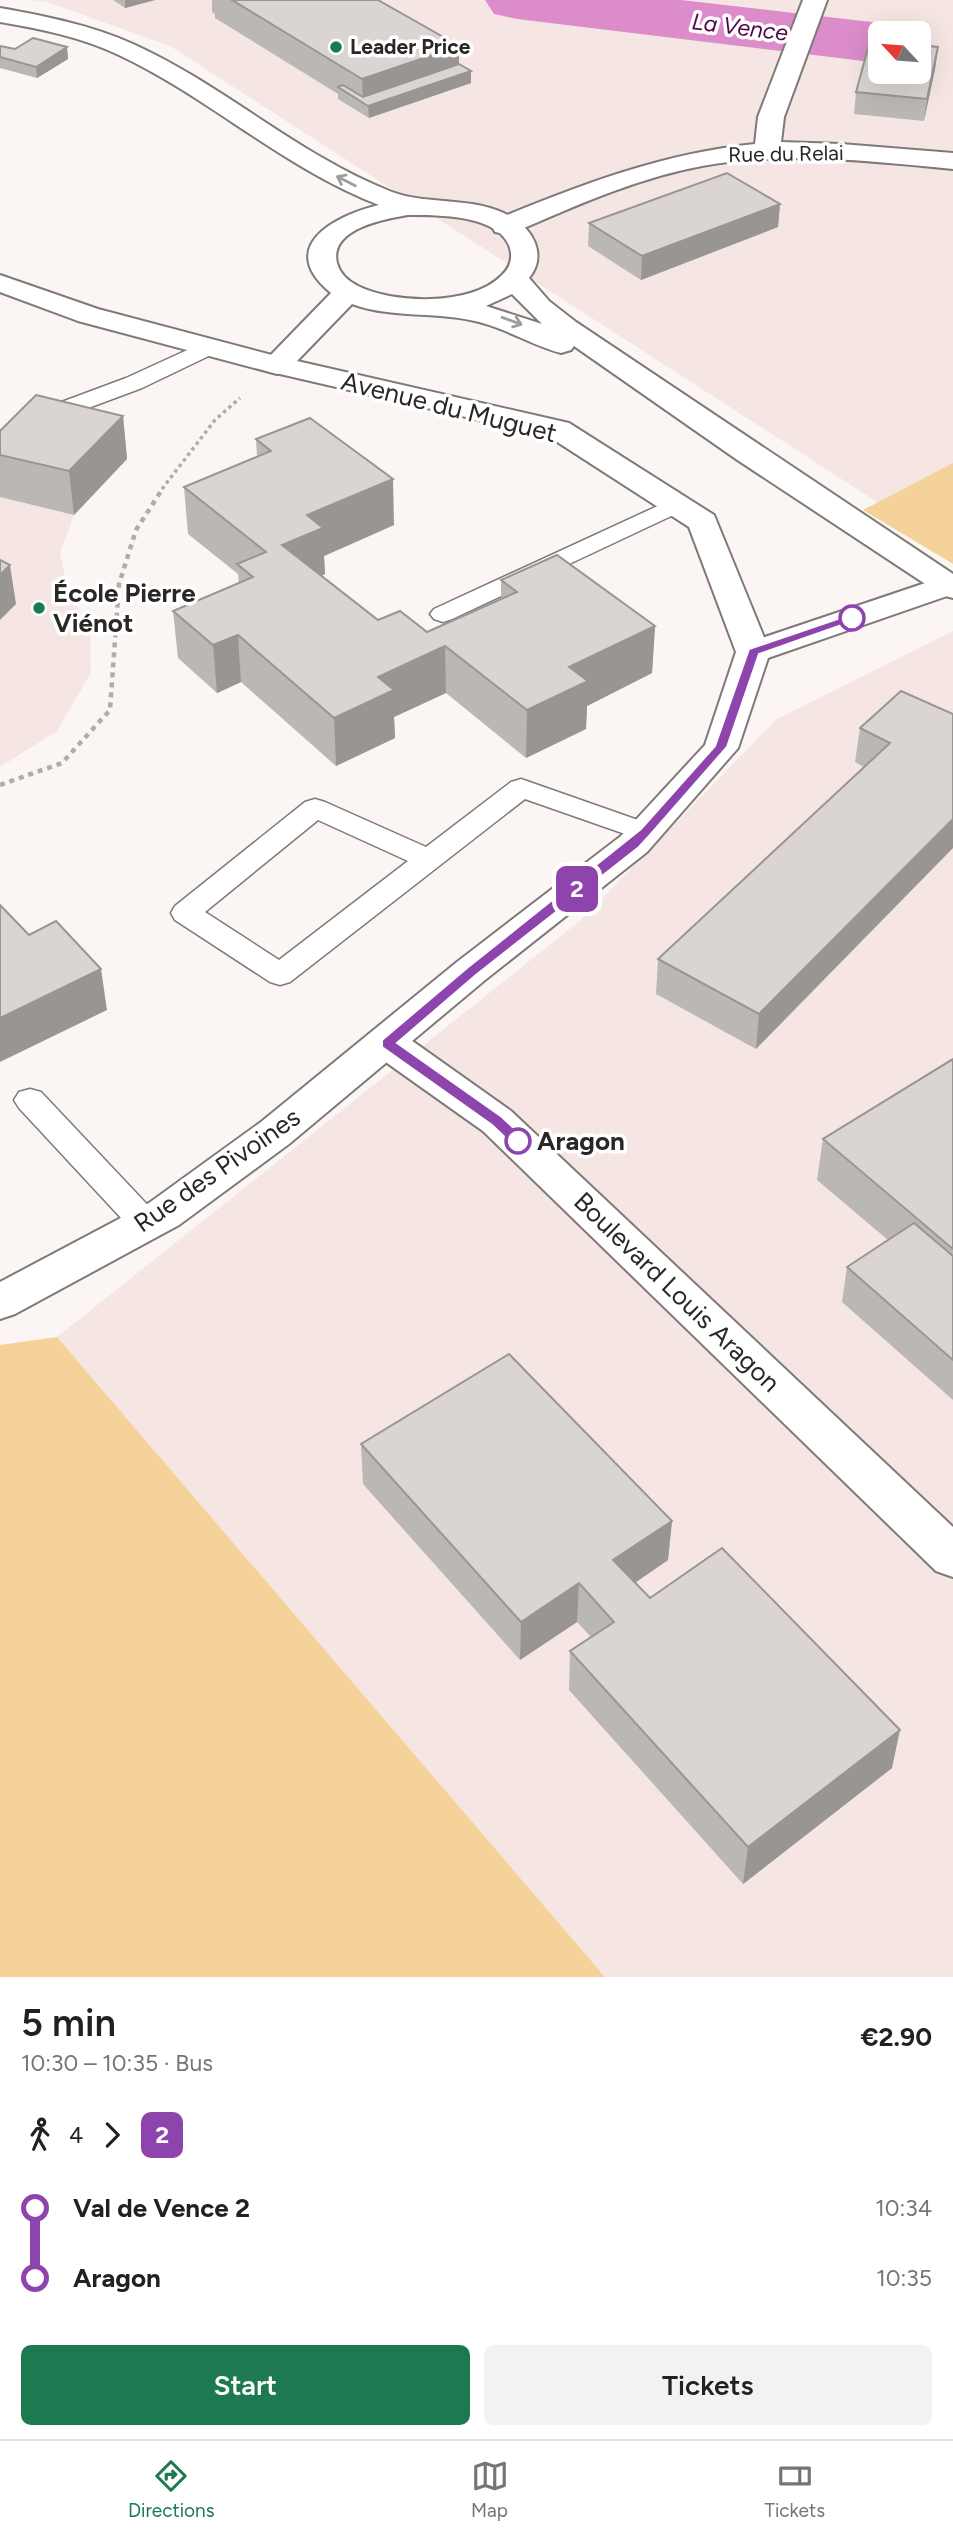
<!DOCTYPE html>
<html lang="en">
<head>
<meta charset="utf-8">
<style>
	body { margin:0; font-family:Figtree,sans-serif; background:#f2f2f2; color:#202124; height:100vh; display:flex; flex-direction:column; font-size:26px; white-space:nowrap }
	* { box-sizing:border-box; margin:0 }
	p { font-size:23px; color:#757577 }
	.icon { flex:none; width:38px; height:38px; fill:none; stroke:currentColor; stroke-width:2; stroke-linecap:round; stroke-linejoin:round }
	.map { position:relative; height:1977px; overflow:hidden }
	.panel { display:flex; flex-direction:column; background:#fff; flex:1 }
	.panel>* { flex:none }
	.badge { padding:0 14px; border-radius:10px; font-size:24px; line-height:46px }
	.needle { width:46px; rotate:296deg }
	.tools { position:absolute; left:868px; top:21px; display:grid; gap:14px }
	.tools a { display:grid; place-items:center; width:63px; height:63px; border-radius:10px; background:#fff; box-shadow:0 7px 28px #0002; font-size:35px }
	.map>.badge { position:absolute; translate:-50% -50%; box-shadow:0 0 0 4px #fff }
	.legs { display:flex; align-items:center; gap:10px; height:77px; padding:0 21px; font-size:23px }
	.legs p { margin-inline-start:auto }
	.summary { display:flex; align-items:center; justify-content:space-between; height:119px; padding:0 21px }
	h1 { font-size:38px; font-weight:600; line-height:52px }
	.primary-button { display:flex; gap:14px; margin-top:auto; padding:14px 21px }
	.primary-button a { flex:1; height:80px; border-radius:10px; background:#1c7950; color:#fff; font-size:28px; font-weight:600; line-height:80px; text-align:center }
	.primary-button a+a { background:#f2f2f2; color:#202124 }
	ul { padding:0 21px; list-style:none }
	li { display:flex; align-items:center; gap:24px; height:70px; font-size:26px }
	li i { display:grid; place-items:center; width:10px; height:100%; margin:0 9px; background:currentColor }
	li i::after { content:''; width:18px; height:18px; margin:-9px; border:5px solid; border-radius:50%; background:#fff }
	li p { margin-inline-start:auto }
	li:first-child i { background:linear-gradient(#0000 50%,currentColor 0) }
	li:last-child i { background:linear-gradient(currentColor 50%,#0000 0) }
	.menu { display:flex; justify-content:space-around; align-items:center; height:98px; border-top:2px solid #e0e0e0; background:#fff; font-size:19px; color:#757577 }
	.menu a { display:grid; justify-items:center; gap:4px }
	.menu .current { color:#1c7950 }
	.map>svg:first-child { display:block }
	.built { fill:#f5e6e4; fill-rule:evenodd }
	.green { fill:#f4d29a }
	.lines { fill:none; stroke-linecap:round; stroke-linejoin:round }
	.river { fill:#dc8ccb; fill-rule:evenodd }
	.lane-casing { stroke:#7f7a79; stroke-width:3 }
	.street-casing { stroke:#7f7a79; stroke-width:4 }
	.secondary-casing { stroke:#7f7a79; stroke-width:4 }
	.path-far1 { stroke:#b1acab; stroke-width:3.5; stroke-dasharray:3.5 3.5; stroke-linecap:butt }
	.path { stroke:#b1acab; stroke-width:4.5; stroke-dasharray:5 5; stroke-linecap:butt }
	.lane { fill:#fff; fill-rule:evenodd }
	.street { fill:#fff; fill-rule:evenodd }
	.secondary { fill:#fff; fill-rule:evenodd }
	.wall { fill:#bbb7b5 }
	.shaded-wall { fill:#999593 }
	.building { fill:#dad5d2; stroke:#999593; stroke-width:2 }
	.oneway { stroke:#9f9e9e }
	.line-1 { fill:#8e44ad; stroke:#fff; stroke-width:2 }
	.poi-dot { fill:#1c7950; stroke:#fff; stroke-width:2.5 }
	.stop-1-dot { fill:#fff; stroke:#8e44ad; stroke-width:3.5 }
	.labels { text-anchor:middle; stroke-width:7; stroke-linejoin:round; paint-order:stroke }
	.far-poi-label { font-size:21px; font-weight:bold; fill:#2a2827; stroke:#fff; text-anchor:start }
	.far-street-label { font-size:21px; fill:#2a2827; stroke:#fff }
	.far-water-label { font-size:23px; font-style:italic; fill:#510847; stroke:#fff }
	.street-label { font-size:26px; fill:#2a2827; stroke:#fff }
	.poi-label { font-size:26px; font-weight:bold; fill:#2a2827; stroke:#fff; text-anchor:start }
	.stop-label { font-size:26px; font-weight:bold; fill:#2a2827; stroke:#fff; text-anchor:start }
</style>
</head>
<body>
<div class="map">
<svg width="953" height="1977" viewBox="0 0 953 1977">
	<rect width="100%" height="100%" fill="#fbf5f4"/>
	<path class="built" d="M30 0H953V551L170 46 47 2ZM880 33H919V72H880Z
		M41 438 127 459 74 515 60 553 67 587 90 630 91 673 57 731 0 767V443Z
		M953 631V1977H605L57 1337 581 920 777 719Z"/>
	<path class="green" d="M953 463V564L863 510Z
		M57 1337 605 1977H0V1345Z"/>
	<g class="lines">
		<path class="river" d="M485 0H681L880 23 903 29 906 33H880V63L517 19 494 14Z"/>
		<defs>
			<path id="lane" d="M207 341 215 343 218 348 215 353 142 388 48 423H32L28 418 32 413 126 378Z
				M675 498 684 500 687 505 684 510 452 619 443 622 434 619 430 614 434 609Z
				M521 779 655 826 659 832 655 838 645 841 525 799 290 982 280 985 270 982 175 920 171 913 175 906 305 802 315 799 325 802 426 847 511 782ZM318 820 408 861 279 960 205 912Z
				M30 1089 41 1092 157 1215 162 1224 157 1233 146 1236 135 1233 19 1108 14 1100 19 1092Z"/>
			<path id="street" d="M803 0H827L784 117 781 142 841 144 953 153V169C869 161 785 151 702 166 637 178 575 206 515 232L505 234 495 232 492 226 495 220C580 185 663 153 755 144L758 117Z
				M0 275 98 309 287 359 292 365 287 371 277 374 78 321 0 292Z
				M949 575 953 576V594L765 659 753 662 741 659 736 652 741 645Z
				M387 1029 401 1033 511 1111 953 1527V1577L936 1571 483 1131 373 1053 367 1043 373 1033Z"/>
			<path id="secondary" d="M0 8C45 16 91 25 133 44 224 85 299 156 392 192 433 207 484 194 520 223 538 238 544 260 529 278L549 301 576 322 953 574V598L942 595 736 459 574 346 571 350 561 353C530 345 503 326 470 320 431 312 391 318 352 304L297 361 569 423 714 515 770 652 738 748 647 852 485 980 289 1144 179 1225 15 1314 0 1319V1282L149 1203 261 1122 457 962 621 836 705 745 736 652 689 527 548 436 267 371 262 365 267 359 331 293C275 247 334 216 379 205 285 169 210 98 119 55 81 37 41 29 0 22ZM408 215C436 215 499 214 510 248 513 259 510 268 501 276 471 306 394 304 358 286 348 281 340 274 337 263 329 229 384 219 408 215ZM512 294 542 324 486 306Z"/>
		</defs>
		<use href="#lane" class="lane-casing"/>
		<use href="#street" class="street-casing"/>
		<use href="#secondary" class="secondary-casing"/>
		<path class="path-far1" d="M162 489 215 420 240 398"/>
		<path class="path" d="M0 785 62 763 110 710 119 584 136 530 163 488"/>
		<use href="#lane" class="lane"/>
		<use href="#street" class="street"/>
		<use href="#secondary" class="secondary"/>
	</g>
	<path class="wall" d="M113 0H155L125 8Z
		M213 0H378L459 46V64L471 71V83L369 118 338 99V94L215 18V14L212 12V1Z
		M0 46 15 49 67 47 68 59 37 78 0 68Z
		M938 47 935 69 924 121 854 114 856 92Z
		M780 204 778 227 641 280 588 246 589 223Z
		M123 416 127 459 74 515 0 497V431Z
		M256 439 394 525 324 556 325 574 321 576 378 620 427 632 501 599V580L655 626 652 673 587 706 586 729 526 758 446 693 394 717 395 738 336 766 241 682 217 693 178 658 173 611 239 583 238 574 188 534 184 487 257 457Z
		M953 714 756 1049 656 994 658 959 864 767 855 762 860 728Z
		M953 1059V1400L842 1302 847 1267 888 1240 817 1180 823 1139Z
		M361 1444 672 1521 668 1560 635 1583 650 1598 892 1768 743 1884 569 1690 570 1651 591 1637 577 1622 520 1660 363 1484Z"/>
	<path class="shaded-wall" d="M125 0H155L125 8Z
		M459 46V75L471 71V83L369 118 368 106 363 103 362 79Z
		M67 47 68 59 37 78 36 67Z
		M938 47 935 69 924 121 927 99Z
		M780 204 778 227 641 280 642 256Z
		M123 416 127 459 74 515 69 471Z
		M393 479 394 525 324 556 325 574 284 592 282 545 307 515Z
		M10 565 16 604 0 620V575Z
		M655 626 652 673 587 706 586 729 526 758 527 710 569 667Z
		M238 635 241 682 217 693 213 645Z
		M445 646 446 693 394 717 395 738 336 766 334 718 378 677Z
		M953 819V848L756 1049 759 1014Z
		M101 969 107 1010 0 1062V1018Z
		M672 1521 668 1560 611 1599 613 1560Z
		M579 1583 577 1622 520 1660 521 1622Z
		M900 1730 892 1768 743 1884 748 1847Z"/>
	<path class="building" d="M232 0H378L459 46 362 79Z
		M33 38 67 47 36 67 0 57V46L15 49Z
		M870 41 880 42V72H919V45L938 47 927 99 856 92Z
		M459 64 471 71 368 106 338 87 343 85 363 97Z
		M727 173 780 204 642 256 589 223Z
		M36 395 123 416 69 471 0 455V431Z
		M310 418 393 479 307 515 323 528 282 545 378 620 400 611 427 632 517 592 501 580 557 555 655 626 569 667 588 681 527 710 445 646 378 677 394 690 334 718 238 635 213 645 173 611 253 577 237 564 266 552 184 487 271 451 256 439Z
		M0 560 10 565 0 575Z
		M901 691 953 714V819L759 1014 658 959 890 743 860 728Z
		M0 905 29 935 56 921 101 969 0 1018Z
		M953 1059V1249L823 1139Z
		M914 1223 953 1256V1360L847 1267Z
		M509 1354 672 1521 613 1560 650 1598 722 1548 900 1730 748 1847 570 1651 614 1622 579 1583 521 1622 361 1444Z"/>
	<defs><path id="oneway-shaft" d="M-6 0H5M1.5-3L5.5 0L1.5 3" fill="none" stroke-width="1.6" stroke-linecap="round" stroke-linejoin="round" transform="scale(1.75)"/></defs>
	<g class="oneway">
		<use href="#oneway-shaft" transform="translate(346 181) rotate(-153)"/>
		<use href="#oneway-shaft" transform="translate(512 321) rotate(20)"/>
	</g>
	<path class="line-1" d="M852 614 858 618 856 620 759 654 727 747 650 835 639 847 476 975 397 1043 502 1117 523 1137 525 1141 523 1145H513L492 1125 382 1047V1040L467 968 641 829 715 746 749 649Z"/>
	<g class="poi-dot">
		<circle cx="336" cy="47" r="7"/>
		<circle cx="39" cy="608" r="7"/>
	</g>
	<g class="stop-1-dot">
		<circle cx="852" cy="618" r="12"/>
		<circle cx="518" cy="1141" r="12"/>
	</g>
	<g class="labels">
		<g class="far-poi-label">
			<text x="350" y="54">Leader Price</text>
		</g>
		<g class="far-street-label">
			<text transform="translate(786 154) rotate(-1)" y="7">Rue du Relai</text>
		</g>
		<g class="far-water-label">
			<text transform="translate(740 27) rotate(7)" y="8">La Vence</text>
		</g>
		<g class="street-label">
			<text transform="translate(449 407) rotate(14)" y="9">Avenue du Muguet</text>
			<text transform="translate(217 1170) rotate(-35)" y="9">Rue des Pivoines</text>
			<text transform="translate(677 1292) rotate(44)" y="9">Boulevard Louis Aragon</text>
		</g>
		<g class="poi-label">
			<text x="53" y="602">École Pierre<tspan x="53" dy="30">Viénot</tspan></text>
		</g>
		<g class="stop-label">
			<text x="537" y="1150">Aragon</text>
		</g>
	</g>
</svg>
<div class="tools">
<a><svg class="needle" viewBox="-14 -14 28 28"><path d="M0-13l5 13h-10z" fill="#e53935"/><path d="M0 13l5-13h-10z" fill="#757577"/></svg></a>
</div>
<b class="badge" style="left:577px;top:889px;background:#8e44ad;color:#fff">2</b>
</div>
<section class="panel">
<div class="summary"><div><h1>5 min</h1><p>10:30 – 10:35 · Bus</p></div><b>€2.90</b></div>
<div class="legs"><svg class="icon" aria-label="walk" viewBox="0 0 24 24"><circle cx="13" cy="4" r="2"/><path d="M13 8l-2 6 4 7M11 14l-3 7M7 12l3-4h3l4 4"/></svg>4<svg class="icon" aria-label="forward" viewBox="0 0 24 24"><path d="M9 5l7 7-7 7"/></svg><b class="badge" style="background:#8e44ad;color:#fff">2</b></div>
<ul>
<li><i style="color:#8e44ad"></i><b>Val de Vence 2</b><p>10:34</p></li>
<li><i style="color:#8e44ad"></i><b>Aragon</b><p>10:35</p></li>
</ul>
<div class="primary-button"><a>Start</a><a>Tickets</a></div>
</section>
<nav class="menu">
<a class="current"><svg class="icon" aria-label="directions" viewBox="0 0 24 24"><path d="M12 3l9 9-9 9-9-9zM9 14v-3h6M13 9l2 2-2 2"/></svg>Directions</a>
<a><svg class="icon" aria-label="map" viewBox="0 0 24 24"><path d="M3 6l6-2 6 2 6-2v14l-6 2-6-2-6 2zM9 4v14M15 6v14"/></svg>Map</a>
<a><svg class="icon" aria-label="tickets" viewBox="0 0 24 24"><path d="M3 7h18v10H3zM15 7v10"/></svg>Tickets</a>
</nav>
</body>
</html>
